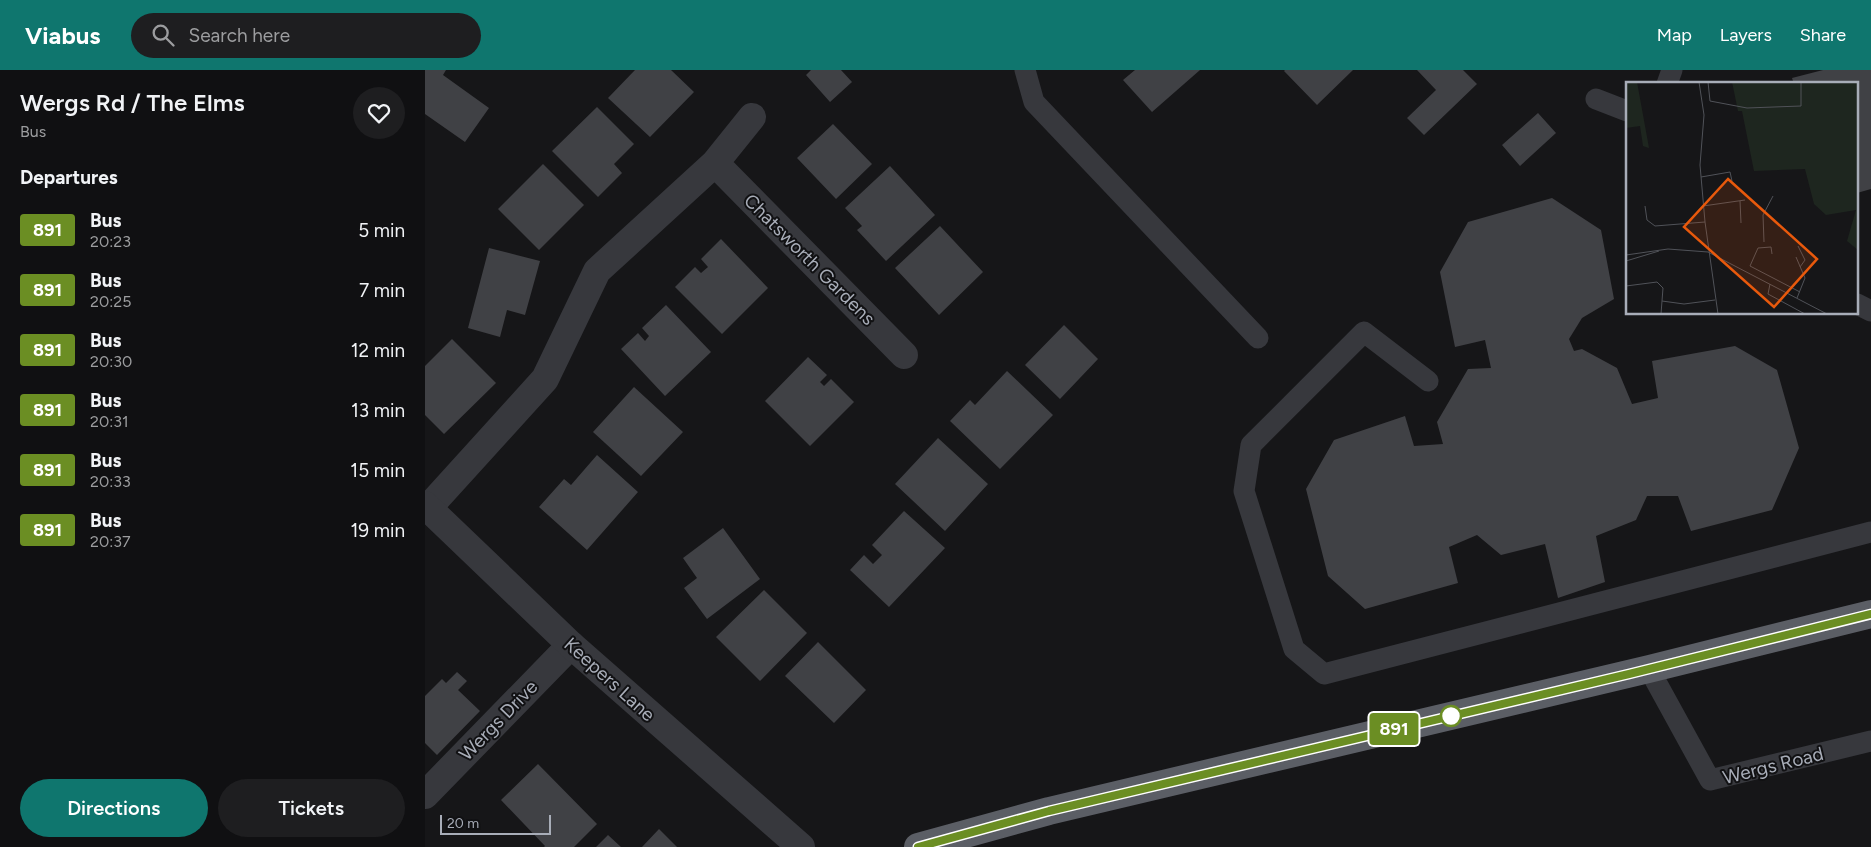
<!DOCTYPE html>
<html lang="en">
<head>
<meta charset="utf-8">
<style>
	body { margin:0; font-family:Figtree,sans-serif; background:#1e1e20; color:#f1f3f6; height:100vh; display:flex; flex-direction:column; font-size:19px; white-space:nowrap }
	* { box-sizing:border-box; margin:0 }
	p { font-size:16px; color:#9c9d9f }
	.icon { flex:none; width:28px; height:28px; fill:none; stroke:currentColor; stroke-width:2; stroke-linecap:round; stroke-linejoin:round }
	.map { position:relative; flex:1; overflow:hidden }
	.panel { display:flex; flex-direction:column; background:#101012; width:425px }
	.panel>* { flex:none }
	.badge { padding:0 10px; border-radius:4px; font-size:18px; line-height:32px }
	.scale { position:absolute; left:15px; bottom:12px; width:111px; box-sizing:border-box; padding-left:5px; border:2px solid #a8adb8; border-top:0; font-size:14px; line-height:18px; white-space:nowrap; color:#a8adb8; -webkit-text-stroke:4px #111113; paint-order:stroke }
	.map>.badge { position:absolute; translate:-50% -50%; box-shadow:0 0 0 2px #fff }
	h2 { padding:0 20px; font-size:19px; line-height:45px }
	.round { display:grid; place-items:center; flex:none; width:52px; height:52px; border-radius:26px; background:#1e1e20 }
	.summary { display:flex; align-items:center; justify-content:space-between; height:85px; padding:0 20px }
	h1 { font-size:24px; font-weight:600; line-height:38px }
	.primary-button { display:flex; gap:10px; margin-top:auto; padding:10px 20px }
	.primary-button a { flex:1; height:58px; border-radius:30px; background:#0f766e; color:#fff; font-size:20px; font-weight:600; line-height:58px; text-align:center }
	.primary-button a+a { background:#1e1e20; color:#f1f3f6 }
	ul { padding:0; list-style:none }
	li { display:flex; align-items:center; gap:15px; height:60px; padding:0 20px }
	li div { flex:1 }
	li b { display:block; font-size:19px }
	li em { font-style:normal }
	li .badge { min-width:55px; font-weight:700; text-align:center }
	header { display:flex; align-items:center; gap:30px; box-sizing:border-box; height:70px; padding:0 25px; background:#0f766e; color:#fff }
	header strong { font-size:24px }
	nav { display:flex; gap:28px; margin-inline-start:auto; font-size:18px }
	.search { width:350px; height:45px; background:#1e1e20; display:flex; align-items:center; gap:12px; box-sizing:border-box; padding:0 18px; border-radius:28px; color:#9c9d9f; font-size:19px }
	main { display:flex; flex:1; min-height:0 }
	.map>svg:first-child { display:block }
	.building { fill:#404145 }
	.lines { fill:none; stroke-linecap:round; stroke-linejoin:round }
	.service { stroke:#37383d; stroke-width:21 }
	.minor { stroke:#37383d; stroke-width:28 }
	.tertiary { stroke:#37383d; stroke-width:28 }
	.trunk { stroke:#5b5e65; stroke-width:28 }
	.line-casing { stroke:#fff; stroke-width:11 }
	.line { stroke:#6b8e23; stroke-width:8 }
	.stop-dot { fill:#fff; stroke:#6b8e23; stroke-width:2.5 }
	.labels { text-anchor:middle; stroke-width:4; stroke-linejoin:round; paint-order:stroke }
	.street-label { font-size:19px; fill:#a8adb8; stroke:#111113 }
	.inset-road { fill:none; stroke:#505258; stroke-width:1 }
	.view { fill:#e8590c; fill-opacity:0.15; stroke:#e8590c; stroke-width:2.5 }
	.inset-edge { fill:none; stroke:#a8adb8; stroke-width:2.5 }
</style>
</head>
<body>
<header>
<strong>Viabus</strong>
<div class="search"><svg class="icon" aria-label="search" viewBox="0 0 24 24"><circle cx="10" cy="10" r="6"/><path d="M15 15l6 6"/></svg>Search here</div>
<nav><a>Map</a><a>Layers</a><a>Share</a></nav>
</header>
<main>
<section class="panel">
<div class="summary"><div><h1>Wergs Rd / The Elms</h1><p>Bus</p></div><a class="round"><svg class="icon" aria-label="heart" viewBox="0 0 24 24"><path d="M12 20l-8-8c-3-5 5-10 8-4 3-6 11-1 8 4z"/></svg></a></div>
<h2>Departures</h2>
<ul>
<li><span class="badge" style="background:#6b8e23;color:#fff">891</span><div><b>Bus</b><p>20:23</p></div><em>5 min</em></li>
<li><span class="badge" style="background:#6b8e23;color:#fff">891</span><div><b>Bus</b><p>20:25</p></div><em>7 min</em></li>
<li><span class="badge" style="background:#6b8e23;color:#fff">891</span><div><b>Bus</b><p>20:30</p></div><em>12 min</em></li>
<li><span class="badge" style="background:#6b8e23;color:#fff">891</span><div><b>Bus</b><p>20:31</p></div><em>13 min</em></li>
<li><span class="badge" style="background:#6b8e23;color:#fff">891</span><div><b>Bus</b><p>20:33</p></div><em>15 min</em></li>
<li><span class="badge" style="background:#6b8e23;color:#fff">891</span><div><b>Bus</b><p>20:37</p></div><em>19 min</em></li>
</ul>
<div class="primary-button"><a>Directions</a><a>Tickets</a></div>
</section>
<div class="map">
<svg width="1446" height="777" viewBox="0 0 1446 777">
	<rect width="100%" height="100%" fill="#161618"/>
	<path class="building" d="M0 0H21L18 5 64 38 40 72 0 44Z
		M210 0H246L269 22 225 67 183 28Z
		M386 0H416L427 12 405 32 381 5Z
		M710 0H775L727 42 698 10Z
		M860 0H928L892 35 859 1Z
		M992 0H1038L1052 14 999 65 982 48 1011 20Z
		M1398 0H1446V119L1432 123V14H1369L1367 8Z
		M172 37 209 74 189 94 197 103 173 127 127 81Z
		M1113 43 1131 63 1095 96 1077 75Z
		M408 54 447 94 411 129 372 88Z
		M118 94 159 135 114 180 73 139Z
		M465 96 510 145 461 191 432 160 437 156 420 138Z
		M1127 128 1176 160 1189 229 1157 248 1144 269 1149 281 1157 279 1192 298 1207 334 1233 328 1227 291 1310 276 1352 300 1374 378 1347 440 1266 461 1253 426H1222L1211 450 1171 466 1180 512 1133 528 1120 474 1076 485 1052 465 1024 477 1033 513 940 539 903 506 881 419 909 370 980 346 989 376 1018 374 1012 352 1043 299 1066 298 1060 270 1030 277 1015 202 1043 152Z
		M515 156 558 202 514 245 470 198Z
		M296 169 343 218 297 264 250 217 270 197 276 203 283 197 276 189Z
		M64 178 115 191 100 245 82 240 75 267 43 258Z
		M241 235 286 282 240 326 196 279 213 263 220 271 224 266 217 258Z
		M639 255 673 289 635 329 600 295Z
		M27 269 71 313 19 364 0 345V296Z
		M383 287 402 305 395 312 399 316 406 309 429 332 385 376 340 331Z
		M582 301 628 345 575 399 525 351 545 330 550 335Z
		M209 317 258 362 216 406 168 362Z
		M513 368 563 414 520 461 470 414Z
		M172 385 213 422 162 480 114 437 139 409 146 415Z
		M479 441 520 478 464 537 425 500 439 485 448 494 457 485 447 475Z
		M298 458 335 509 282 549 259 518 272 508 258 488Z
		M339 520 382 563 335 611 291 567Z
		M393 572 441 620 409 653 360 606Z
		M32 602 42 611 33 620 55 641 12 685 0 673V626L17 609 21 613Z
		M113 694 172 754 149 777H119L120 776 76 730Z
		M234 759 252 777H217Z
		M183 765 196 777H171Z"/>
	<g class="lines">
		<path class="service" d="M600 0 609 32 833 268
			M1242 14 1247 0
			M1171 29 1202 41
			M1432 234 1446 241
			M1003 311 939 262 826 375 819 421 869 579 899 604 1446 462
			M1224 599 1285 710 1446 671"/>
		<path class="minor" d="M290 93 479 285
			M3 438 120 309 172 201 290 93 327 47
			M0 725 146 575"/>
		<path class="tertiary" d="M0 435 146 575 376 777"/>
		<path class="trunk" d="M493 777 624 741 1224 599 1446 544"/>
	</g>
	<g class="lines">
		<defs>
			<path id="line" d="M493 777 624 741 1204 604 1446 544"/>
		</defs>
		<use href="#line" class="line-casing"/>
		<use href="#line" class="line"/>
	</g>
	<circle class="stop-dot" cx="1026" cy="646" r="10"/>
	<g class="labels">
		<g class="street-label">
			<text transform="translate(385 189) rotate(45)" y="7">Chatsworth Gardens</text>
			<text transform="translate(185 609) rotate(42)" y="7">Keepers Lane</text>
			<text transform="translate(73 650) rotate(-46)" y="7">Wergs Drive</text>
			<text transform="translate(1348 695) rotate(-14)" y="7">Wergs Road</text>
		</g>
	</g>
	<g transform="translate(1201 12)">
		<rect width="232" height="232" fill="#161618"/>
		<path d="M0 0H11L23 66 17 64 14 44 0 46ZM106 0H232V168L221 159 230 128 200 133 188 122 179 87 128 89 116 29H112Z" fill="#1e261f"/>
		<path class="inset-road" d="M73 0 78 33 74 83 79 140 92 232M82 0 84 19 121 26 175 24V0M75 95 104 90 106 99M114 119 115 141M19 124 21 138 29 144 79 140M77 124 119 118M138 160 137 133 147 114M172 164 179 178 174 185M146 172 145 165 132 166 124 184 174 210M0 173 42 167 82 170 201 232M170 175 179 196 171 216M0 179 33 169M144 202 142 212 179 232M0 204 31 200 37 206 36 219M35 232 36 219 58 222 89 218"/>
		<path class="view" d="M102 97 191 177 148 225 58 145Z"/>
		<rect width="232" height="232" class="inset-edge"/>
	</g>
</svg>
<div class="scale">20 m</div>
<b class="badge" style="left:969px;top:659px;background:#6b8e23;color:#fff">891</b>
</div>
</main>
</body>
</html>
